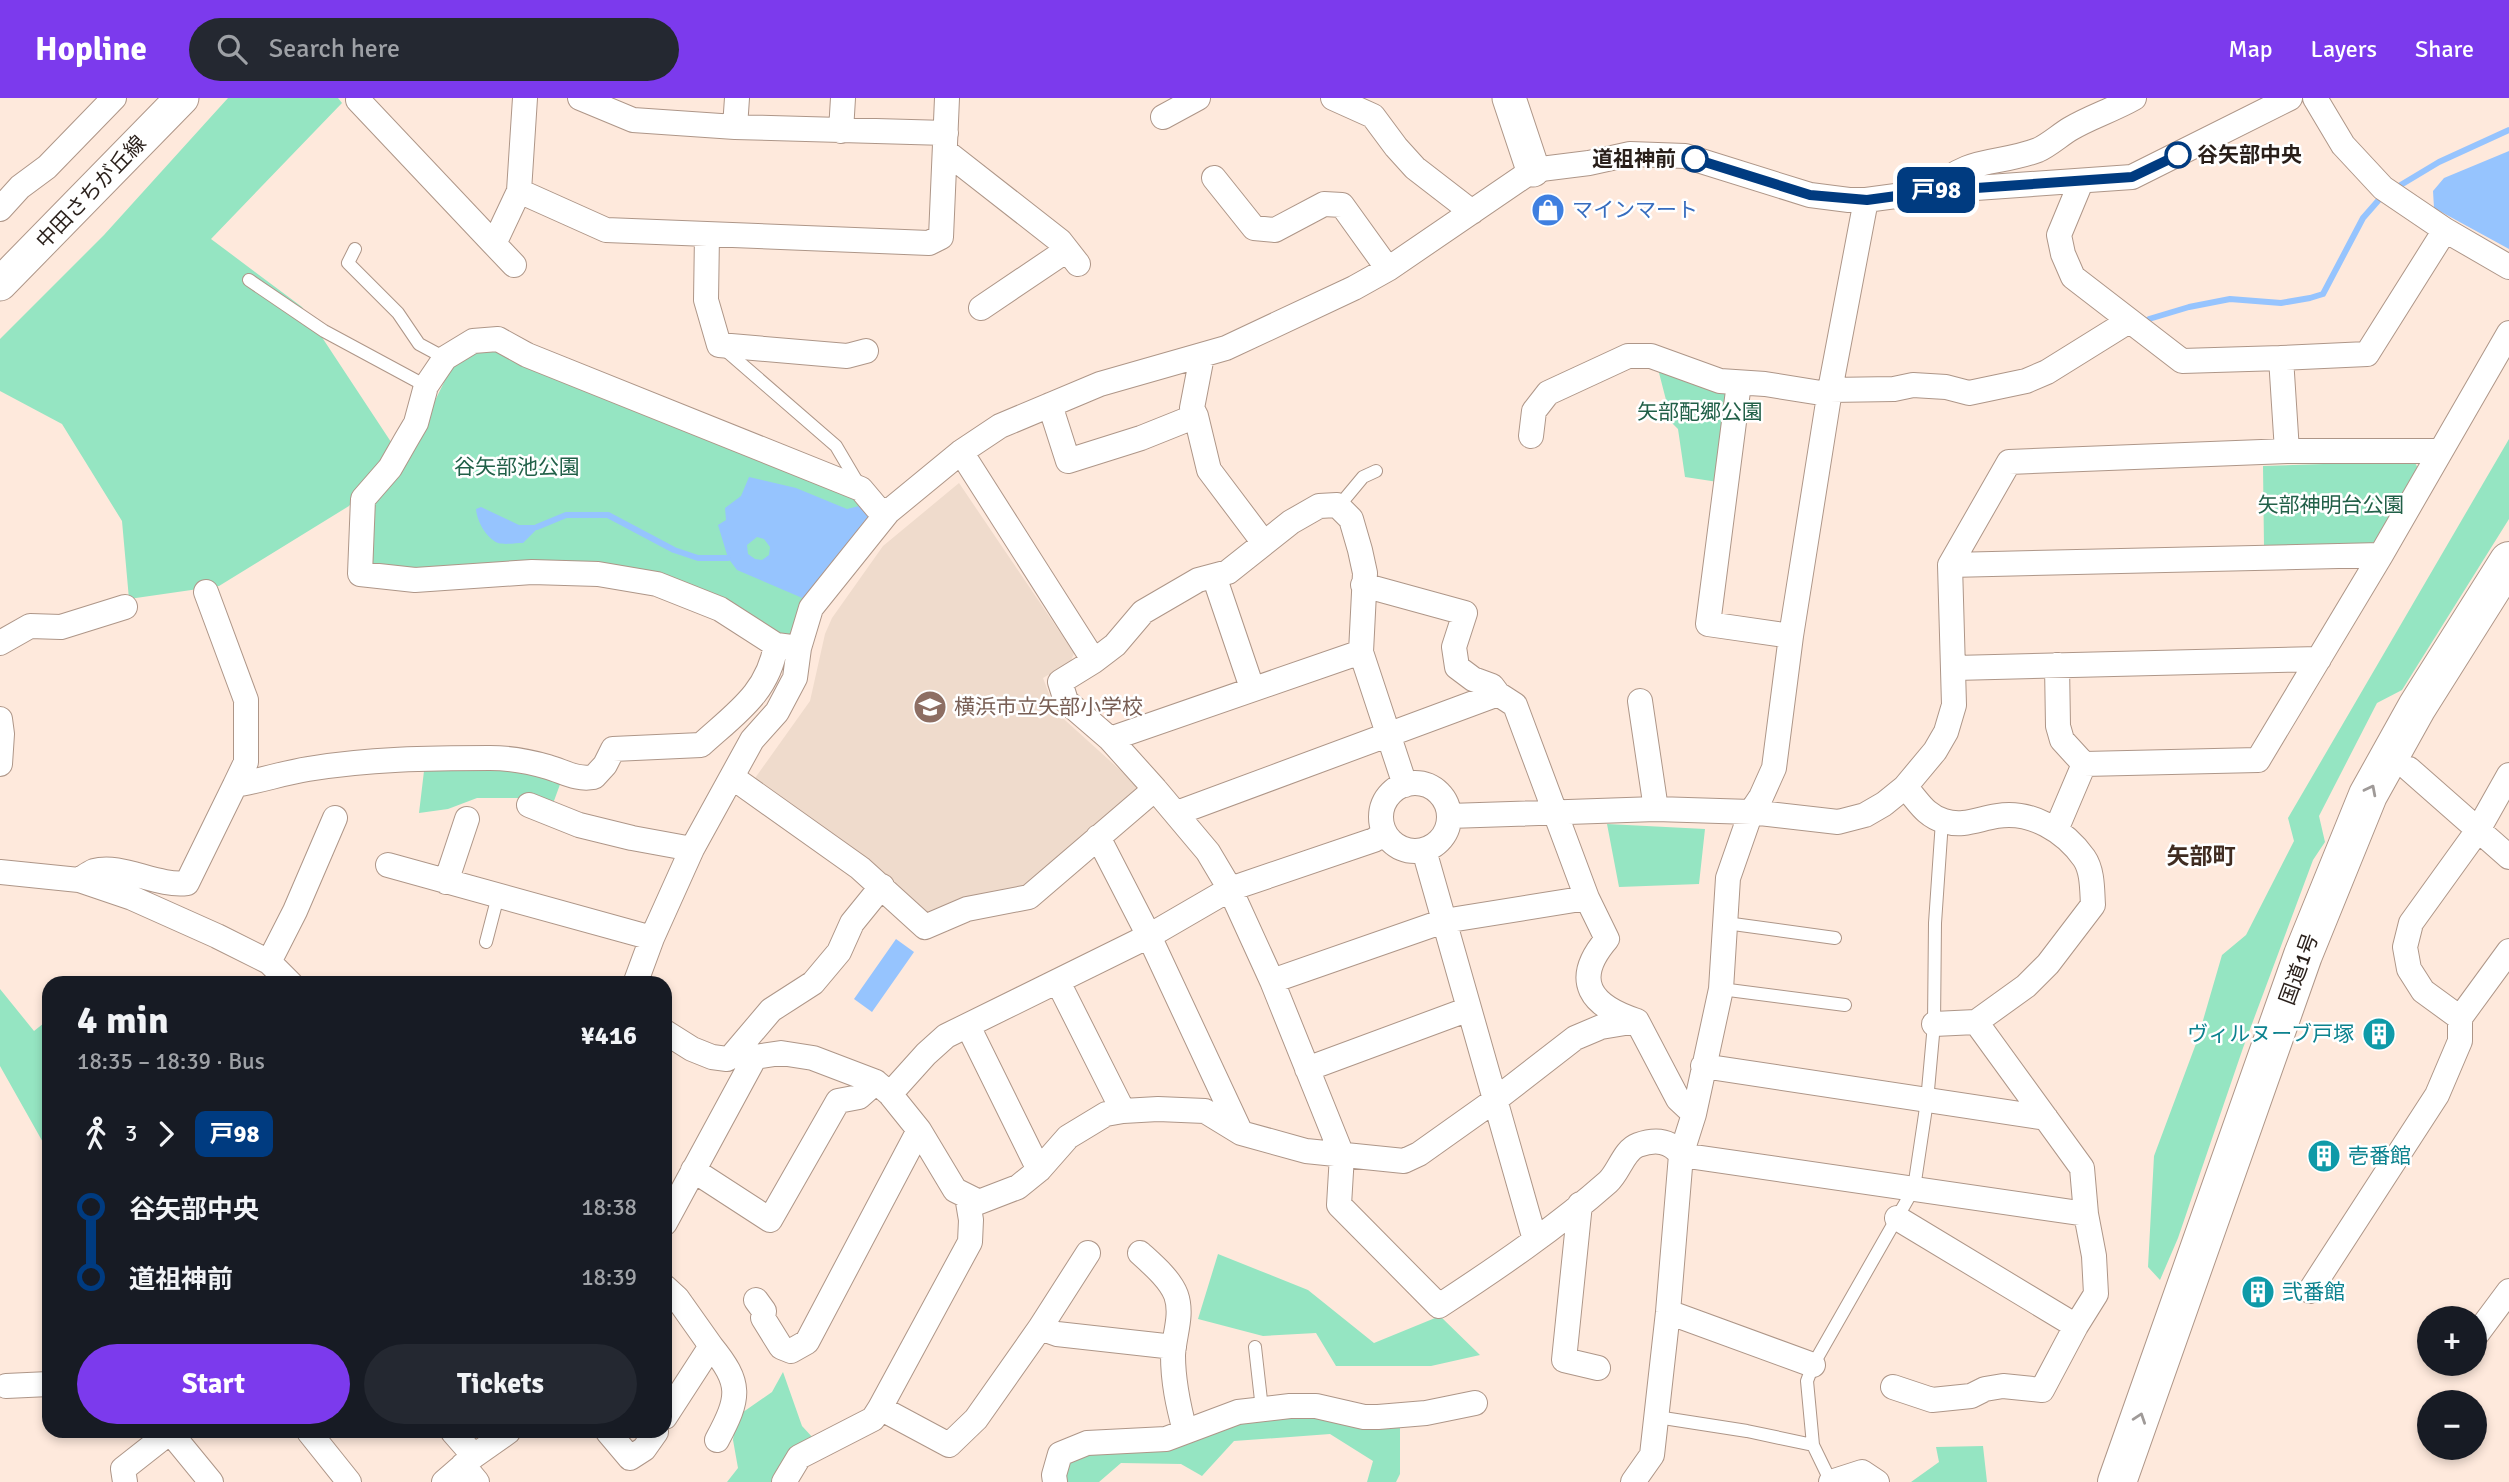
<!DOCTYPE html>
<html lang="en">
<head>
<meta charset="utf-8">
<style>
	body { margin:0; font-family:Signika,"Noto Sans JP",sans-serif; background:#242831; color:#f1f3f6; height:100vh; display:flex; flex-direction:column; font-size:26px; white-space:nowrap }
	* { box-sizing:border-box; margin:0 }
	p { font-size:23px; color:#9ea1a6 }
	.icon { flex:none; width:38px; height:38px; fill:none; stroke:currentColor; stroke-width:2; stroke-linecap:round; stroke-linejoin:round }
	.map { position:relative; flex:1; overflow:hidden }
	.sheet { position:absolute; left:42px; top:878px; width:630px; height:462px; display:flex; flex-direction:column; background:#171b24; border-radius:21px; box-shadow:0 4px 10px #0003 }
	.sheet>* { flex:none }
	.badge { padding:0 14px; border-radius:10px; font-size:24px; line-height:46px }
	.controls { position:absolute; left:2417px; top:1208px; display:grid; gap:14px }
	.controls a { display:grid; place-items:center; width:70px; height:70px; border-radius:50%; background:#171b24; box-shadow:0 4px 10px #0003; font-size:35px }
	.map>.badge { position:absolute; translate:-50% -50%; box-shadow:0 0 0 4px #fff }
	.legs { display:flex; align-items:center; gap:10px; height:77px; padding:0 35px; font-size:23px }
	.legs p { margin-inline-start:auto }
	.head { display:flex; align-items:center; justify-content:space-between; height:119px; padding:0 35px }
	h1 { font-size:38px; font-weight:700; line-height:52px }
	.button { display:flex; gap:14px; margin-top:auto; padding:14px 35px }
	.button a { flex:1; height:80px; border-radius:42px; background:#7c3aed; color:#fff; font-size:28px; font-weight:700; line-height:80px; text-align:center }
	.button a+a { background:#242831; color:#f1f3f6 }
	ul { padding:0 35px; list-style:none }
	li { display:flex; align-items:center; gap:24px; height:70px; font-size:26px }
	li i { display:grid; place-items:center; width:10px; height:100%; margin:0 9px; background:currentColor }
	li i::after { content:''; width:18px; height:18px; margin:-9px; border:5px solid; border-radius:50%; background:#171b24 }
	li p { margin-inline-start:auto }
	li:first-child i { background:linear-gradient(#0000 50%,currentColor 0) }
	li:last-child i { background:linear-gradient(currentColor 50%,#0000 0) }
	header { display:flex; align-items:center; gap:42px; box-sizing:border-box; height:98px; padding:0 35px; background:#7c3aed; color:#fff }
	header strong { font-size:33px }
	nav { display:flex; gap:38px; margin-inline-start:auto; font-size:24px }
	.search { width:490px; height:63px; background:#242831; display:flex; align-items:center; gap:18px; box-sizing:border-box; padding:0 24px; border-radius:38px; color:#9ea1a6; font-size:26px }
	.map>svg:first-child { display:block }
	.education { fill:#efdbcc }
	.green { fill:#95e5c2 }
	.water { fill:#96c4fe; fill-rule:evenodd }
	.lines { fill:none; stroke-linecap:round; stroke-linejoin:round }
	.stream { stroke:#96c4fe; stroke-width:6 }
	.lane-casing { stroke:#ae9688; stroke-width:14 }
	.street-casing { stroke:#ae9688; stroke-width:26 }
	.secondary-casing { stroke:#ae9688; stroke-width:35 }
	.highway-casing { stroke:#ae9688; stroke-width:40 }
	.lane { stroke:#fff; stroke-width:12 }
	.street { stroke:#fff; stroke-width:24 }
	.secondary { stroke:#fff; stroke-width:33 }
	.highway { stroke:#fff; stroke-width:38 }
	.oneway { stroke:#9f9a98 }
	.line-1-casing { stroke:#fff; stroke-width:16 }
	.line-1 { stroke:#003b80; stroke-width:10 }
	.stop-1-dot { fill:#fff; stroke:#003b80; stroke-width:3.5 }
	.labels { text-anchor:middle; stroke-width:5; stroke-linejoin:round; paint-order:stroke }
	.stop-label { font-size:21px; font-weight:bold; fill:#291f1a; stroke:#fff; text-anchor:start }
	.street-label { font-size:21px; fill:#291f1a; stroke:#fff }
	.shop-label { font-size:21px; fill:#366cbe; stroke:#fff; text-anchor:start }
	.park-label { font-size:21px; fill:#216048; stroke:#fff }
	.education-label { font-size:21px; fill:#785e54; stroke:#fff; text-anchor:start }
	.culture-label { font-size:21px; fill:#0d838f; stroke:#fff; text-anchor:start }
	.neighbourhood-label { font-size:23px; font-weight:bold; fill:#402c21; stroke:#fff }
</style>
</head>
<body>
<header>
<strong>Hopline</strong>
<div class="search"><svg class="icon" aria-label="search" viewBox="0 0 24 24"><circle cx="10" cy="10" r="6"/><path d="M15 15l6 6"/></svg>Search here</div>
<nav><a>Map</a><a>Layers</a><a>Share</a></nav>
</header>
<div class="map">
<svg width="2509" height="1384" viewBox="0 0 2509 1384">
	<rect width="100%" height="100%" fill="#fee9dc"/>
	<path class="education" d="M959 385 1074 555 1071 563 1043 580 1056 614 1140 690 1028 794 929 823 753 683 810 603 825 536 832 520 883 448Z"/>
	<path class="green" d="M228 0H338L342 5 211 141 302 209 393 347 349 408 219 488 129 501 122 423 62 326 0 293V241L104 137Z
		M492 246 859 394 874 416 804 506 789 538 782 539 662 479 366 471 371 407 423 327 452 268Z
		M1658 271 1729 293 1718 384 1685 379 1678 331 1672 325Z
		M2509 341V421L2402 592 2377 605 2319 718 2325 744 2313 762 2243 950 2178 1140 2160 1182 2148 1169 2154 1058 2197 943 2222 857 2246 837 2294 743 2288 720Z
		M2414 363 2419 372 2378 441 2369 447 2264 449 2263 368Z
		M486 669 562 681 551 711 523 700H477L448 711 419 715 424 673Z
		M1607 726 1705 731 1699 786 1619 789Z
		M0 891 34 933 49 921V1055L0 968Z
		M1218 1156 1308 1192 1374 1245 1440 1218 1480 1257 1431 1268H1336L1316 1235 1263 1238 1198 1221Z
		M783 1274 802 1328 814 1341 776 1384H727L738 1370 733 1342 736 1319 772 1294Z
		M1400 1318V1376L1396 1384H1367L1373 1363 1330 1336 1234 1343 1202 1378 1181 1366 1121 1365 1099 1384H1062L1064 1359 1240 1320Z
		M1983 1348 1987 1384H1911L1939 1364 1936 1349Z"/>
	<path class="water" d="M2509 53V151L2434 110 2433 93 2444 80Z
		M749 379 796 390 847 411 867 406 874 416 807 502 737 472 728 460 718 427 726 422 725 410 741 398ZM757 439 764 441 770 449 769 457 762 462 755 461 748 456 747 447Z
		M481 409 519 427H536L537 431 523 445C516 445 505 447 498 445 486 440 477 423 476 411Z
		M896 841 914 854 872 914 854 901Z"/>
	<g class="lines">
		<path class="stream" d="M2394 91 2439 64 2509 32
			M2149 221 2189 209 2230 201 2281 205 2310 200 2323 196 2363 120 2384 96
			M537 429 566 417H608L674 452 698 460H728"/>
		<defs>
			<path id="lane" d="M355 151 348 165 398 215 419 246 445 260
				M249 182 324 233 426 288
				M723 250 836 348 859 387
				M1338 409 1363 379 1376 373
				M1726 825 1835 840
				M486 844 498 798
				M1721 891 1845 907
				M1255 1249 1262 1311
				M1657 1319 1747 1333 1813 1347
				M1831 1384 1813 1347 1807 1283 1813 1267 1914 1090 1927 1003 1934 926 1935 825 1942 723"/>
			<path id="street" d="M525 0 519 93 606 132 929 145 941 139 947 0
				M580 0 633 22 735 29 946 35
				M1333 0 1373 18 1396 49 1415 70 1472 114
				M2315 0 2343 47 2383 90 2445 132
				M358 2 494 146 519 93
				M1163 19 1198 0
				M735 29 737 0
				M841 33 843 0
				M945 53 1060 143 1078 166
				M1214 80 1254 130 1275 132 1324 106 1342 107 1388 171
				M2081 84 2059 137 2063 156 2073 179 2182 263 2281 260 2287 353
				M1933 93C1970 57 1996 68 2038 52 2049 47 2060 37 2070 31 2090 19 2113 12 2134 0
				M0 111 20 89 47 69 114 0
				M707 137 706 202 719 247 847 258 866 253
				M494 146 514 167
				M981 210 1067 152
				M1202 258 1192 310 1196 318 1209 372 1264 445
				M2281 260 2367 256 2445 132 2509 169
				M1739 285 1708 526 1791 538
				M1050 307 1068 363 1141 340 1196 318
				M1531 338 1534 313 1548 295 1628 258H1651L1720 283 1765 286 1821 295 1830 292 1894 291 1913 287 1946 289 1969 295 2026 283 2047 274 2129 223
				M961 354 1094 563
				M1950 467 2381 457
				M1214 478 1252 590
				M1363 487 1465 515 1454 549 1457 569 1473 581 1492 588 1498 596 1515 607 1587 800 1607 841C1571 883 1591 908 1637 923L1678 1001 1694 1016
				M206 494 246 602V664L235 687
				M0 545 30 528 61 529 125 509
				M799 550 776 547 720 511 657 486 598 476 532 474 415 482 360 476 363 401 390 370 406 342 416 325 426 288 445 260 473 243 498 241 527 257 861 391 877 410 888 414
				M2057 567 2058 628 2062 642 2084 666 2258 662 2381 457 2509 235
				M1955 570 2319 561
				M1640 603 1656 711
				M0 621 2 636 0 666
				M1110 641 1361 554
				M2409 671 2509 759
				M732 679 860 770 925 829 967 811 1029 799 1155 691
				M1381 719a34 34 0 1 1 68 0a34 34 0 1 1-68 0Z
				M1405 687 1361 554 1365 475 1360 452 1351 421 1337 407 1319 408 1291 424 1228 474 1198 482 1143 514 1115 547 1094 563 1060 584 1066 603 1110 641 1155 691 1208 754 1230 791 1272 883 1342 1057 1339 1107 1439 1208C1497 1170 1556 1130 1608 1084 1619 1074 1624 1052 1638 1047 1655 1041 1670 1042 1681 1057L2086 1116
				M1905 689C1918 702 1924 717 1944 723 1963 729 1978 721 1997 718 2031 712 2065 733 2084 760 2093 773 2092 793 2093 807L2048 866 2026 888 1976 924
				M529 707 579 727 632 740 692 751
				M1177 715 1498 596
				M1449 718 1656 711 1751 714 1838 724 1865 717 1884 706 1905 689 1935 653 1946 634 1954 607 1950 467 2009 364 2287 353H2440
				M2056 732 2084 666
				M1098 739 1149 838 1241 1035
				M1424 752 1535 1142
				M388 767 652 840
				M0 774 79 782 132 800 217 838 269 864 291 886
				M79 782C84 779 89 775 94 773 121 765 157 789 187 785L235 687C260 683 283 675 308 671 368 661 429 660 490 660 508 660 531 664 548 669 565 674 576 682 594 679L605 667 613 651 701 647C736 615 768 595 776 547
				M446 784 467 721
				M269 864 295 813 335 720
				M1272 883 1444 823 1587 800
				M1058 884 1123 1013
				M635 886 652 840 692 751 752 642 777 614 795 580 799 550 811 510 888 414 961 354 1000 328 1100 286 1226 250 1354 190 1388 171 1533 72 1589 65 1630 56 1685 58 1810 97 1849 102H1866L1933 93 2132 79 2290 0
				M2460 920 2423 893 2409 871 2405 849 2411 825 2478 732 2509 677
				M968 928 1039 1072
				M665 934 692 951 712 959 727 961 732 958 755 959 781 955 813 960 876 984 890 996 919 1032 955 1092 979 1104 1018 1089 1039 1072 1068 1039 1106 1016 1123 1013 1158 1011 1205 1013 1241 1035 1306 1053 1404 1063 1419 1056 1495 1002 1575 940 1601 929 1637 923
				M732 958 771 912 813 885 839 854 852 825 882 788
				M1703 968 2046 1020
				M1307 971 1469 911
				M890 996 926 956 946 938 1149 838 1230 791 1374 742 1385 735
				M693 1072 770 1122 838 1003 859 999 876 984
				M1580 1106 1564 1262 1598 1270
				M1897 1120 2076 1228 2096 1196 2094 1158 2086 1116 2082 1070 1976 924 1934 926
				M665 1125 755 959
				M1140 1155C1152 1166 1170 1181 1176 1197 1183 1217 1174 1237 1173 1257 1173 1284 1178 1307 1185 1333
				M665 1189 677 1200 711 1248 665 1319
				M2310 1193 2437 997 2460 943V920L2509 853
				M756 1202 764 1213 763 1220 781 1249 791 1253 807 1244 919 1032
				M1668 1214 1813 1267
				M1040 1230 1088 1155
				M2474 1240 2509 1193
				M711 1248C742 1286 740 1299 717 1342
				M6 1288 49 1286
				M1893 1289 1932 1302 1971 1298 1985 1291 2003 1288 2042 1292 2076 1228
				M880 1310 949 1347 976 1321 1040 1230 1057 1236 1174 1249
				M170 1334 211 1384
				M309 1334 349 1384
				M453 1334 474 1358
				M608 1334 630 1360 644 1351 656 1334
				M463 1367 477 1384
				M125 1384 123 1371 170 1334
				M444 1384 474 1358 508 1334
				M784 1384 799 1359 873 1321 880 1310 970 1144 971 1122 967 1098
				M1055 1384 1054 1377 1060 1356 1087 1345 1166 1341 1238 1314 1290 1308H1316L1364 1319H1378L1426 1315 1475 1305
				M1633 1384 1652 1357 1668 1214 1681 1057 1694 1016 1721 891 1728 780 1751 714 1761 699 1774 670 1791 538 1830 292 1866 102
				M1831 1384 1862 1374 1877 1384"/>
			<path id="secondary" d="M1509 0 1533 72
				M0 186 182 0"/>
			<path id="highway" d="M2117 1384 2303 857 2368 697 2417 609 2509 463"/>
		</defs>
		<use href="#lane" class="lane-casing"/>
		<use href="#street" class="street-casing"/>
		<use href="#secondary" class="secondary-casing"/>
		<use href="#highway" class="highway-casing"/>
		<use href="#lane" class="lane"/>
		<use href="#street" class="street"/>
		<use href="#secondary" class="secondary"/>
		<use href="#highway" class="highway"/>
	</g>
	<defs><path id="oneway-chevron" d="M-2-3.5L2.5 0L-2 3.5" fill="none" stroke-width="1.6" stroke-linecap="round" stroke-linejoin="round" transform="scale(1.75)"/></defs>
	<g class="oneway">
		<use href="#oneway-chevron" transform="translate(2371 692) rotate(-63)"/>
		<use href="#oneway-chevron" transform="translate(2140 1320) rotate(-71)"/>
	</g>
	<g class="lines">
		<defs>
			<path id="line-1" d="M1695 61 1810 97 1867 102 1933 93 2132 79 2178 57"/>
		</defs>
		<use href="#line-1" class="line-1-casing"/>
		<use href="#line-1" class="line-1"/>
	</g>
	<defs>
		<symbol id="shop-disc" viewBox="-11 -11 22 22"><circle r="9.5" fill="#3f7fe0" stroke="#fff"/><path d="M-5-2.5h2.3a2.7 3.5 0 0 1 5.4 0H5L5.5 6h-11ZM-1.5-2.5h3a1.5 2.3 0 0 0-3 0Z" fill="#fff"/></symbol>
		<symbol id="school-disc" viewBox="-11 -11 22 22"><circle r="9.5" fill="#8d6e63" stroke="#fff"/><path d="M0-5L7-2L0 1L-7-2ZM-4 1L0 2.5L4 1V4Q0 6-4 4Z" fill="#fff"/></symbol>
		<symbol id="building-disc" viewBox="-11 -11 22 22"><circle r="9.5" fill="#0f9aa8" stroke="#fff"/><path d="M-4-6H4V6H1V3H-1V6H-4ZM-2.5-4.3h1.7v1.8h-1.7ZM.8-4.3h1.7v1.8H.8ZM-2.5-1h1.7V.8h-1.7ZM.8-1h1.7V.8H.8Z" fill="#fff"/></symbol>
	</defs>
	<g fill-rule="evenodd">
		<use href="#shop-disc" x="1529" y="93" width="38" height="38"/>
		<use href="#school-disc" x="911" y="590" width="38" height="38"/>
		<use href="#building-disc" x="2360" y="917" width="38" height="38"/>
		<use href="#building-disc" x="2305" y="1039" width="38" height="38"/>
		<use href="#building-disc" x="2239" y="1175" width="38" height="38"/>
	</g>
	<g class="stop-1-dot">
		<circle cx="2178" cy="57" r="12"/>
		<circle cx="1695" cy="61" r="12"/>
	</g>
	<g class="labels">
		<g class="stop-label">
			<text x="2197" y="64">谷矢部中央</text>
			<text x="1676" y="68" text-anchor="end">道祖神前</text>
		</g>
		<g class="street-label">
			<text transform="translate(91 94) rotate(-46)" y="7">中田さちが丘線</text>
			<text transform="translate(2299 871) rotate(-70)" y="7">国道1号</text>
		</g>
		<g class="shop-label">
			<text x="1572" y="119">マインマート</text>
		</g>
		<g class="park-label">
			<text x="1700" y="321">矢部配郷公園</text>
			<text x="517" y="376">谷矢部池公園</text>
			<text x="2331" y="414">矢部神明台公園</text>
		</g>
		<g class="education-label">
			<text x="954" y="616">横浜市立矢部小学校</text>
		</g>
		<g class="culture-label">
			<text x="2354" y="943" text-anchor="end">ヴィルヌーブ戸塚</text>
			<text x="2348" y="1065">壱番館</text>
			<text x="2282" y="1201">弐番館</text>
		</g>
		<g class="neighbourhood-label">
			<text x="2201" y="766">矢部町</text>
		</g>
	</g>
</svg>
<div class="controls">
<a>+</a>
<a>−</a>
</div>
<b class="badge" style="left:1936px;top:92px;background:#003b80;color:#fff">戸98</b>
<section class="sheet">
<div class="head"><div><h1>4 min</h1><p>18:35 – 18:39 · Bus</p></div><b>¥416</b></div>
<div class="legs"><svg class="icon" aria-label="walk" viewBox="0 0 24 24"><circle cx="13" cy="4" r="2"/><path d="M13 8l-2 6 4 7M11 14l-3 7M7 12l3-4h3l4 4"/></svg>3<svg class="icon" aria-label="forward" viewBox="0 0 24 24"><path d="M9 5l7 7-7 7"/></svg><b class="badge" style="background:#003b80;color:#fff">戸98</b></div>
<ul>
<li><i style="color:#003b80"></i><b>谷矢部中央</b><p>18:38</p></li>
<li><i style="color:#003b80"></i><b>道祖神前</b><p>18:39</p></li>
</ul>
<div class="button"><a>Start</a><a>Tickets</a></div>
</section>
</div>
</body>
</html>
